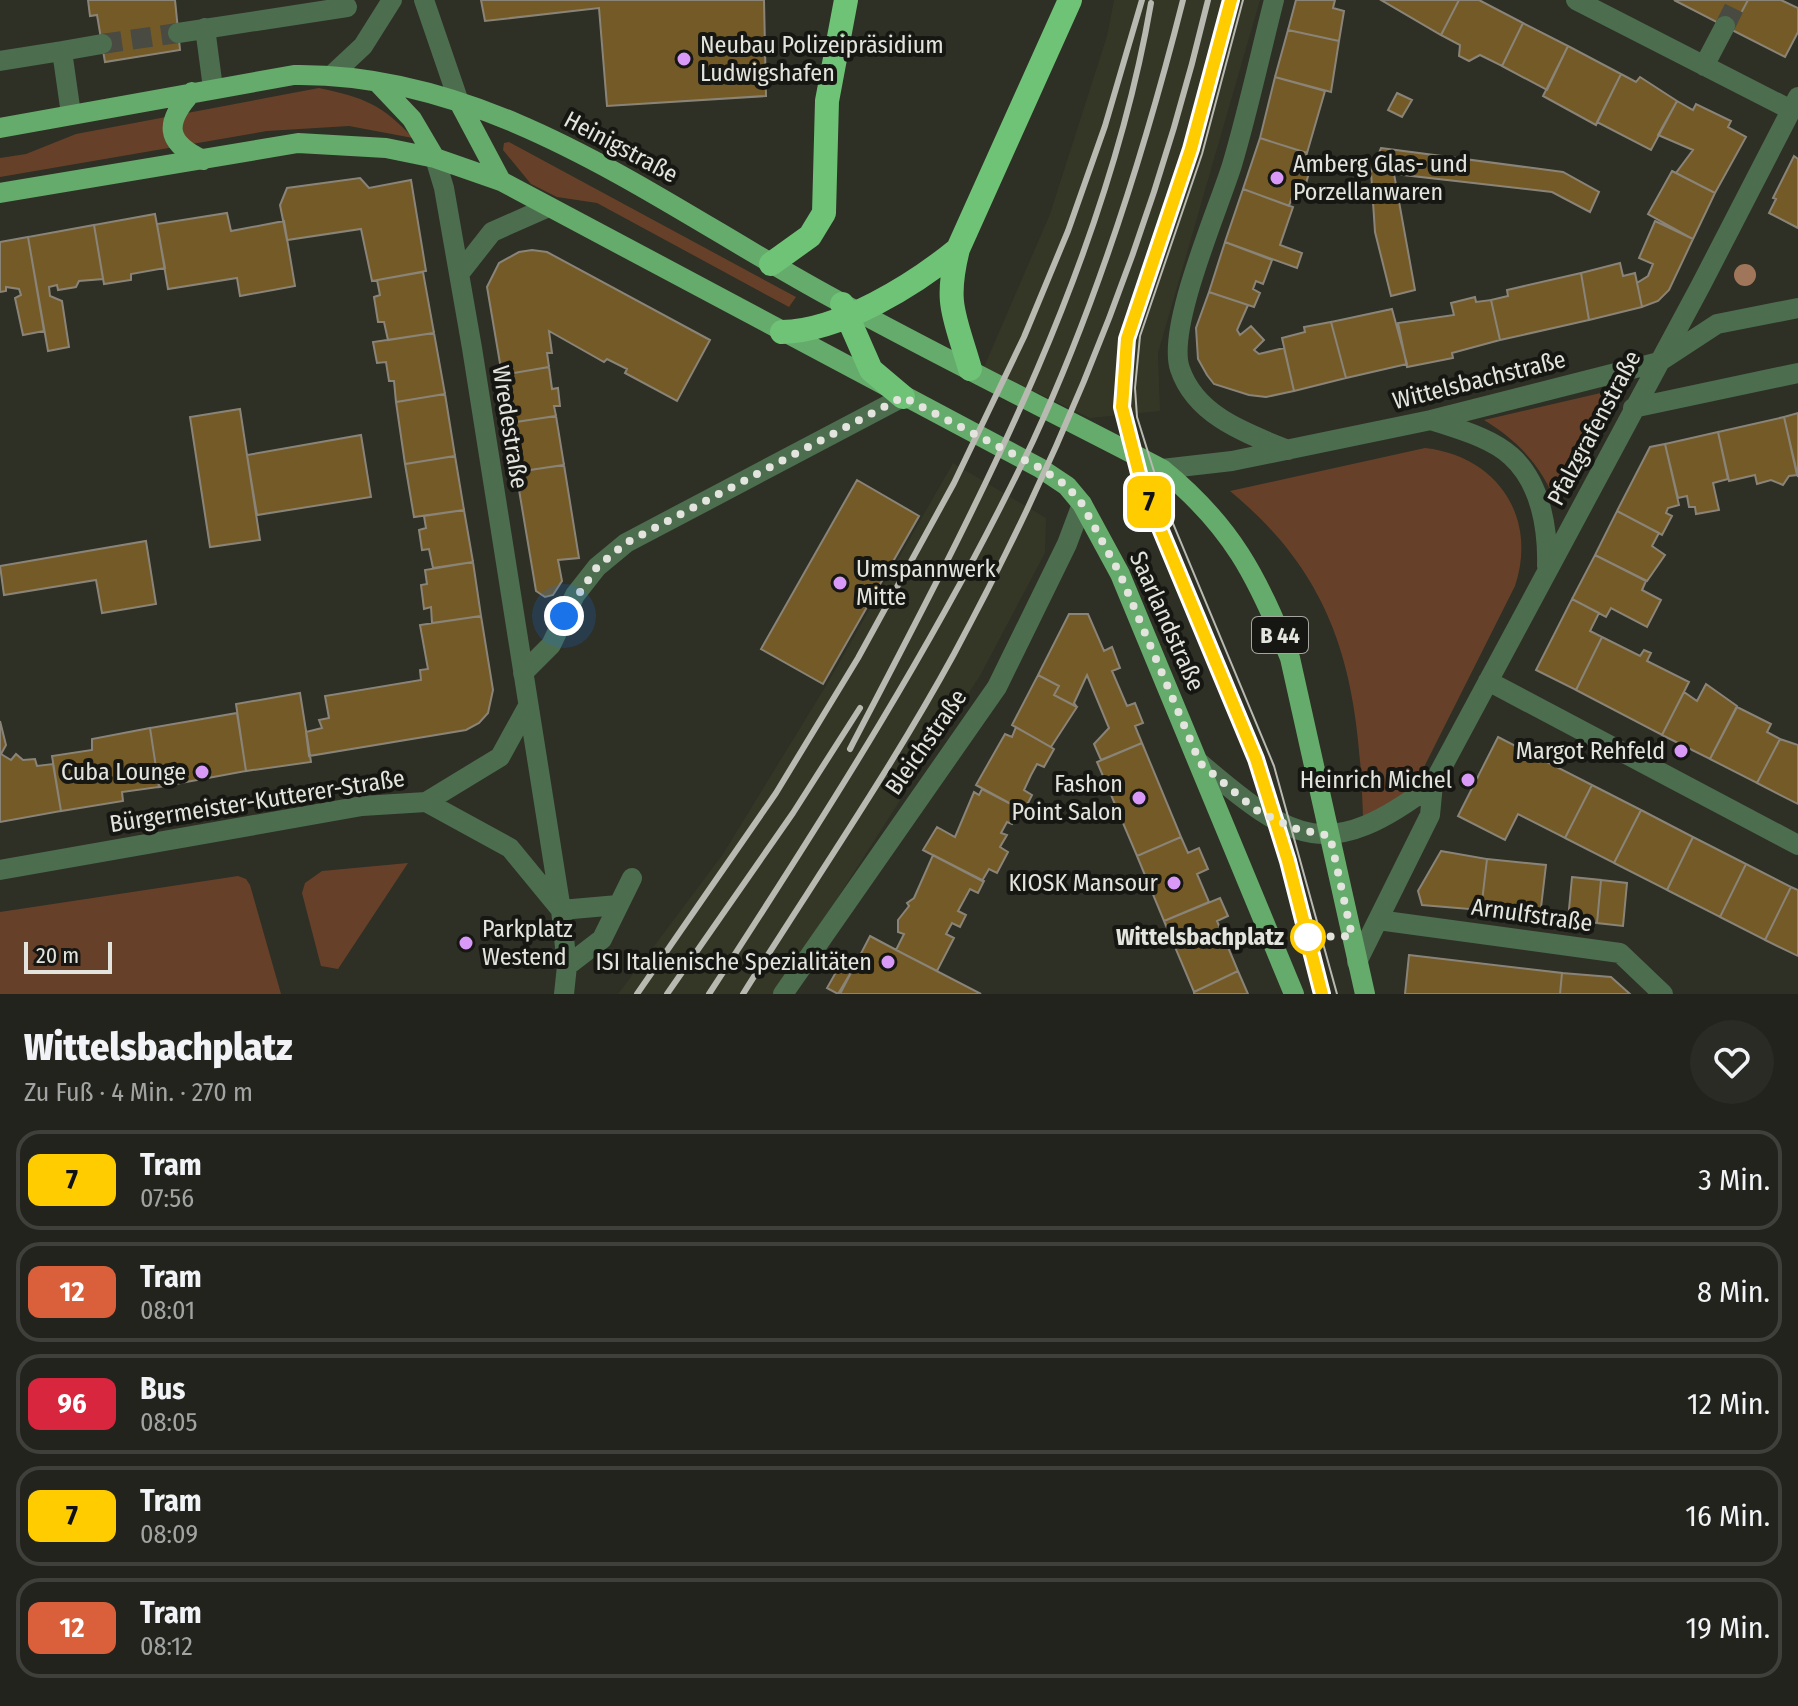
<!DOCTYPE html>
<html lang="de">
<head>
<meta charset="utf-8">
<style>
	body { margin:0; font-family:"Fira Sans Condensed",sans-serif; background:#2a2b25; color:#f1f3f6; height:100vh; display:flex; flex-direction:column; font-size:30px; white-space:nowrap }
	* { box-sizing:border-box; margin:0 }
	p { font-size:26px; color:#a2a4a3 }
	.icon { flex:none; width:44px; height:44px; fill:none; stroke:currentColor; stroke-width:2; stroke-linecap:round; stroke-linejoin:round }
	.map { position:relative; height:994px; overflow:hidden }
	.drawer { display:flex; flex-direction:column; background:#22231c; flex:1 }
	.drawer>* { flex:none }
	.badge { padding:0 16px; border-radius:12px; font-size:28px; line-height:52px }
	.scale { position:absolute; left:24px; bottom:20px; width:88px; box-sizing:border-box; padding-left:8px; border:4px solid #e3e4dd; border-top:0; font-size:22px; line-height:28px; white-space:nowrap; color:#e3e4dd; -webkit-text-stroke:6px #161712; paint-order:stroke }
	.you { position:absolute; width:40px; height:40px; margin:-20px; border:6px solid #fff; border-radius:50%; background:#1a73e8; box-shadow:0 0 0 12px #1a73e833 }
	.map>.badge { position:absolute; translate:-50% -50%; box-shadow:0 0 0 4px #fff }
	.round { display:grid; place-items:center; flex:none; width:84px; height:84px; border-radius:42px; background:#2a2b25 }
	.headline { display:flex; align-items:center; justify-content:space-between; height:136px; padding:0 24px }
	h1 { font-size:38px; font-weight:800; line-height:60px }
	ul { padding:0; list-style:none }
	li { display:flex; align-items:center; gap:24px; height:100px; margin:0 16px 12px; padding:0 8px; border:4px solid #3f403b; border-radius:24px }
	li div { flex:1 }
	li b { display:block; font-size:30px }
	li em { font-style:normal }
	li .badge { min-width:88px; font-weight:700; text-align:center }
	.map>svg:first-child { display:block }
	.built { fill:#353726 }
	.green { fill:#674029 }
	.building { fill:#745a26; stroke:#8a8478; stroke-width:2 }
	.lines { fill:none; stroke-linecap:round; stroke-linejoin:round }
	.minor-tunnel { stroke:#494a41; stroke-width:20; stroke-dasharray:20 10; stroke-linecap:butt }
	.minor { stroke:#4c6d4e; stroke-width:20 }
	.major { stroke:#65ab6b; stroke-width:20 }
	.highway { stroke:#6ec376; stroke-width:24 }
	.tram { stroke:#b8b9b1; stroke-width:2 }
	.rail { stroke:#b8b9b1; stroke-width:6 }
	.tree { fill:#a0765a }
	.line-casing { stroke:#fff; stroke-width:18 }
	.line { stroke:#fc0; stroke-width:12 }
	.walk { stroke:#e3e4dd; stroke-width:8; stroke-dasharray:0 14.4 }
	.poi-dot { fill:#d99af7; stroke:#161712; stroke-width:3 }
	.stop-dot { fill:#fff; stroke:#fc0; stroke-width:4 }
	.labels { text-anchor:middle; stroke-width:8; stroke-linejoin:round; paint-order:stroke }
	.shield { fill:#161712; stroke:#a6a6a0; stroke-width:2 }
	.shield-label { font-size:22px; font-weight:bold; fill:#e3e4dd }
	.poi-label { font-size:24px; fill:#e3e4dd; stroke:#161712; text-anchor:end }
	.street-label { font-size:24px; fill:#e3e4dd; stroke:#161712 }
	.stop-label { font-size:24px; font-weight:bold; fill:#e3e4dd; stroke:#161712; text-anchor:end }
</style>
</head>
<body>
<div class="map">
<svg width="1798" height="994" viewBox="0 0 1798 994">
	<rect width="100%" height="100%" fill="#2e2f25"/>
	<path class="built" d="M1114 0H1260L1158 353 1160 411 1090 418 984 367 1050 214 1107 36Z
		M953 463 1046 518 1045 553 981 674 776 994H618L723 854 827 684Z"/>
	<path class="green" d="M319 88C363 97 383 105 413 138L349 126 267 131 0 177V158L26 154 76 134Z
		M509 142 796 297 789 307 597 203 557 197 531 184 503 150 504 143Z
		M1618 389 1558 506C1541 466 1521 443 1484 420Z
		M1425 448C1497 456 1538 517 1515 586L1417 781 1404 796 1363 818C1359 681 1340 582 1230 491Z
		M408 863 338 969 321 966 302 893 305 883 322 871Z
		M238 876 246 879 250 885 281 994H0V912Z"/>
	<path class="building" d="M88 0H175L180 50 105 62 97 15 90 16Z
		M481 0H764L766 96 607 106 599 8 485 21Z
		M1296 0H1335L1333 8 1344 11 1339 41 1288 30Z
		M1381 0H1459L1441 35Z
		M1459 0H1479L1523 23 1502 66 1480 55 1469 61 1459 56 1460 45 1441 35Z
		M1674 0H1748L1732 30Z
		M1748 0H1781L1798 8V32L1785 57 1732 30Z
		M1523 23 1568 46 1547 90 1502 66Z
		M1288 30 1339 41 1331 92 1275 77Z
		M1568 46 1621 74 1596 125 1543 96Z
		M1621 74 1636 82 1640 77 1677 101 1651 150 1597 122Z
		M1275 77 1325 91 1307 153 1260 138Z
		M1397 93 1412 100 1402 117 1388 110Z
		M1677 101 1693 110 1696 104 1731 121 1728 127 1746 137 1715 193 1676 173 1693 150 1658 135Z
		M1260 138 1307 153 1302 167 1310 169 1304 191 1295 188 1289 206 1243 189Z
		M1381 148 1563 172 1599 192 1590 212 1552 192 1394 174 1415 290 1391 296 1375 232 1371 172Z
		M1794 156 1798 159V228L1769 213 1776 199 1773 198Z
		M1672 171 1715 193 1693 239 1648 214Z
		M360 178 369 188 411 180 426 271 372 281 361 229 287 240 280 205 287 188Z
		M1243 189 1293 207 1280 245 1302 253 1297 268 1225 242Z
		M227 213 231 231 284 221 295 286 240 296 237 278 168 289 157 224Z
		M155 214 165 268 131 274V280L104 284 94 225Z
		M1655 221 1693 239 1669 290 1658 301 1642 307 1637 283 1648 276 1653 264 1639 258Z
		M94 225 103 279 79 281 76 287 58 290 57 285 49 287 50 296 62 301 69 347 48 351 28 237Z
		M28 237 44 331 23 335 15 298 21 295 19 289 6 287V291L0 292V242Z
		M1225 242 1272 260 1263 284 1256 281 1253 289 1260 293 1254 307 1209 292Z
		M532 250 547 252 710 340 677 401 625 373 627 369 607 359 604 362 549 331 552 353H547L549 367 502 375 487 287 499 263 519 252Z
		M1620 263 1623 276 1635 273 1642 307 1589 320 1581 273Z
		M423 272 434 333 388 340 384 322H378L374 297 380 295 377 280Z
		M1581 273 1589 320 1500 340 1491 300 1508 296 1507 290Z
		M1209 292 1248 305 1237 330 1240 335 1251 326 1264 340 1254 350 1259 354 1284 348 1294 391 1266 397 1249 395 1214 384 1207 375 1198 359 1196 328Z
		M1475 297 1476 302 1491 300 1500 340 1452 353 1453 358 1407 367 1398 323 1454 315 1451 303Z
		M1392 309 1407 364 1346 378 1331 322Z
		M1331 322 1346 378 1294 391 1282 338 1305 332 1304 327Z
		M434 333 445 394 396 402 394 381H389L386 362 377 363 373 342Z
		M549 367 552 389 558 388 560 406H554L556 416 509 423 502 375Z
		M445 394 455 456 405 464 396 402Z
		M240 409 260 540 210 547 190 417Z
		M1798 413V477L1784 417Z
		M556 416 564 465 516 472 509 423Z
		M1784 417 1797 475 1789 476 1783 485 1771 480 1757 484 1755 475 1729 481 1718 432Z
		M1718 432 1728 479 1713 483 1719 510 1696 514 1695 507H1689L1687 496 1678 498 1665 444Z
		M361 435 371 497 257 515 247 455Z
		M1665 444 1679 505 1668 508 1666 513 1672 516 1662 535 1617 511 1650 447Z
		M455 456 464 510 414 517 405 464Z
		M564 465 579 558 558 560 562 581 553 595 545 597 536 591 516 472Z
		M857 480 919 516 823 684 761 649Z
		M464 510 473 562 433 568 429 549 422 550 419 530 426 528 424 516Z
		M1617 511 1659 533 1652 546 1665 555 1647 581 1595 555Z
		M146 541 156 604 102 613 96 580 4 595 0 566Z
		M1595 555 1646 581 1642 590 1661 600 1647 627 1611 608 1606 617 1572 599Z
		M473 562 481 616 432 623 431 607 424 609 421 585 427 584 425 570Z
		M1572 599 1599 613 1590 631 1602 637 1576 690 1536 670Z
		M1069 614H1088L1104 651 1112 647 1120 668 1112 671 1127 706 1135 703 1143 723 1135 726 1142 743 1101 760 1094 744 1109 728 1087 675 1074 703 1077 707 1054 695 1059 686 1038 675Z
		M481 616 493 690 488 713 479 723 466 730 309 756 306 732 322 728 319 720 329 718 325 696 421 680 420 670 428 669 420 625Z
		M1602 637 1640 656 1644 650 1651 653 1647 661 1689 682 1662 735 1576 690Z
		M1038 675 1059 686 1054 695 1077 707 1051 747 1012 725Z
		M1706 684 1737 706 1710 759 1662 735 1684 692 1697 701Z
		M300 693 311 762 246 771 236 704Z
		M1737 707 1771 724 1767 732 1780 739 1757 783 1710 759Z
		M237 713 246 771 159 787 150 728Z
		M0 721 6 745 1 754 11 760 16 754 23 760 35 759 37 766 53 764 61 811 0 822Z
		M1016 727 1054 749 1044 767 1037 764 1031 775 1024 790 1032 795 1024 811 976 785 1005 734 1012 737Z
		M150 728 159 787 122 792 123 801 61 811 52 756 92 750V739Z
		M1498 737 1592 785 1565 838 1518 814 1505 840 1458 816Z
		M1780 739 1798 745V804L1757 783Z
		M1142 743 1181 837 1137 856 1097 762Z
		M1592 785 1641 810 1614 863 1565 838Z
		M982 789 1020 809 1012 824 1007 822 1001 833 1007 835 1000 847 1008 852 997 873 989 869 982 881 923 850 937 827 955 837 974 792 979 795Z
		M1641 810 1693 837 1667 890 1614 863Z
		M1181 837 1188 853 1199 848 1208 869 1197 874 1209 902 1164 921 1137 856Z
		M1693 837 1746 864 1720 917 1667 890Z
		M1441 851 1487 859 1481 910 1422 905 1418 891Z
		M933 855 984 881 978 893 970 889 958 911 966 915 960 927 952 923 946 934 954 938 937 971 896 950 904 934 898 932V920L909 906 907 903 914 898Z
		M1487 859 1546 865 1540 916 1481 910Z
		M1746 864 1791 887 1765 940 1720 917Z
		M1572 877 1601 880 1597 923 1568 920Z
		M1601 880 1627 883 1623 926 1597 923Z
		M1791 887 1798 890V956L1765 940Z
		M1220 898 1228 916 1217 921 1238 971 1194 992 1164 921Z
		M870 936 900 952 981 994H840Z
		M1409 955 1562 973 1560 994H1405Z
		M844 958 856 964 838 994 827 988Z
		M1238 971 1248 994H1194V992Z
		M1562 973 1611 977 1630 994H1560Z"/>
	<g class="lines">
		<path class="minor-tunnel" d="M1725 26 1738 0
			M102 44 178 33"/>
		<path class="minor" d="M424 0 459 102
			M1274 0C1260 55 1248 111 1232 165 1218 210 1166 328 1180 369 1196 416 1246 433 1288 450
			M1576 0 1791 110
			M205 28 213 88
			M178 33 347 7
			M62 51 102 44
			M0 61 62 51 71 114
			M1704 66 1725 26
			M333 74 363 46 392 0
			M435 158 444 188 472 348 561 910 567 966 564 994
			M459 274 492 232 546 208
			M1633 408 1798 373
			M1431 420C1457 429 1490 437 1511 456 1541 483 1548 529 1547 566
			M1162 469 1232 461 1431 420 1659 362 1717 324 1798 308
			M523 673 551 645 575 595 597 567 626 543 903 397
			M1488 681 1798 845
			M1200 763C1293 843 1329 863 1433 784
			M426 802 510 848 561 910
			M0 870 362 806 426 802 500 757 528 706
			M561 910 618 905
			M1378 920 1620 953 1663 994
			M1357 962 1430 815 1433 784 1701 285 1798 97
			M567 966 602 939 632 878
			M783 994 997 687 1067 544 1082 504"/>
		<path class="major" d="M377 82 412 119 435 158
			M192 92C165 122 164 142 203 160
			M459 102 501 181
			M0 128 294 75C499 72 667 210 840 302 946 360 1055 413 1162 469 1232 526 1257 576 1290 658L1365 994
			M0 193 298 143 386 148 435 158 501 181 1040 468 1067 486 1082 504 1120 574 1294 994"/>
		<path class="highway" d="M771 264 810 236 824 213 827 101 846 0
			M842 304 871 370 903 397
			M782 332C840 331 914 285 958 249
			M970 369C955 316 944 305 958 249L1070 0"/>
		<path class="tram" d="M1243 0 1202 154 1140 336 1135 388 1137 417 1162 497 1274 766 1337 994
			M1207 93 1223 31
			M1156 253C1126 332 1114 370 1132 454L1256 759 1288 861 1322 994"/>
		<path class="rail" d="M850 749C974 511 1105 269 1151 3
			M637 994 776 793 858 658 954 483 1024 337 1068 231 1105 126 1142 0
			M667 994 793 813 860 708
			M709 994C825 816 942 633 1033 441 1098 300 1145 150 1183 0
			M743 994C814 881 890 771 954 654 1065 448 1154 228 1208 0"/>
	</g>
	<circle class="tree" cx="1745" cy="275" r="11"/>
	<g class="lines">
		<defs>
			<path id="line" d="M1231 0 1191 149 1127 339 1122 407 1142 485 1256 759 1288 861 1322 994"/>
		</defs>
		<use href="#line" class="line-casing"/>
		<use href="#line" class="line"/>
		<path class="walk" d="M564 616 597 567 626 543 903 397 1040 468 1067 486 1082 504 1120 574 1200 763 1256 810 1293 828 1330 836 1352 936 1308 937"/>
	</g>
	<g class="poi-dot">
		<circle cx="684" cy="59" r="8"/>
		<circle cx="1277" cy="178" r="8"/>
		<circle cx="840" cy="583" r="8"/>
		<circle cx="1681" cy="751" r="8"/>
		<circle cx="202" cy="772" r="8"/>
		<circle cx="1468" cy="780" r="8"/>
		<circle cx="1139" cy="798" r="8"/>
		<circle cx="1174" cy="883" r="8"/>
		<circle cx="466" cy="943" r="8"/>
		<circle cx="888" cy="962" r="8"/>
	</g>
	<circle class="stop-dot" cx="1308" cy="937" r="16"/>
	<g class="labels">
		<rect class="shield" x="1252" y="617" width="56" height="36" rx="6"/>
		<g class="shield-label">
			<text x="1280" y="643">B 44</text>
		</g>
		<g class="poi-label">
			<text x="700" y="53" text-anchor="start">Neubau Polizeipräsidium<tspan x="700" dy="28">Ludwigshafen</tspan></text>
			<text x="1293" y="172" text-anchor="start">Amberg Glas- und<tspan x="1293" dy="28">Porzellanwaren</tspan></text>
			<text x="856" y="577" text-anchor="start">Umspannwerk<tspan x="856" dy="28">Mitte</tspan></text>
			<text x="1665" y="759">Margot Rehfeld</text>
			<text x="186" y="780">Cuba Lounge</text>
			<text x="1452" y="788">Heinrich Michel</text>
			<text x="1123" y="792">Fashon<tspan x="1123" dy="28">Point Salon</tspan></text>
			<text x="1158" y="891">KIOSK Mansour</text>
			<text x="482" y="937" text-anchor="start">Parkplatz<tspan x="482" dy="28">Westend</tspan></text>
			<text x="872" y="970">ISI Italienische Spezialitäten</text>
		</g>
		<g class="street-label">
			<text transform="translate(621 147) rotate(28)" y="8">Heinigstraße</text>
			<text transform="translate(1479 380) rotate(-14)" y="8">Wittelsbachstraße</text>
			<text transform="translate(510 427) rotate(81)" y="8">Wredestraße</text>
			<text transform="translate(1594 428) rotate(-62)" y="8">Pfalzgrafenstraße</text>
			<text transform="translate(1167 621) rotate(66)" y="8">Saarlandstraße</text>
			<text transform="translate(926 742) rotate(-55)" y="8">Bleichstraße</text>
			<text transform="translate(257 801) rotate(-9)" y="8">Bürgermeister-Kutterer-Straße</text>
			<text transform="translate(1532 915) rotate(8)" y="8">Arnulfstraße</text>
		</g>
		<g class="stop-label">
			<text x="1284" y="945">Wittelsbachplatz</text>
		</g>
	</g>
</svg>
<div class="scale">20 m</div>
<div class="you" style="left:564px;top:616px"></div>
<b class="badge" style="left:1149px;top:502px;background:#fc0;color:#111">7</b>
</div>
<section class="drawer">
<div class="headline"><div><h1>Wittelsbachplatz</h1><p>Zu Fuß · 4 Min. · 270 m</p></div><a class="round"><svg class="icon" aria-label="heart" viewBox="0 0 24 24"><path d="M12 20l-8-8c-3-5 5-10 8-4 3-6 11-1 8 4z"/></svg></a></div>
<ul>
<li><span class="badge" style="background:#fc0;color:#111">7</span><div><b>Tram</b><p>07:56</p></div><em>3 Min.</em></li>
<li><span class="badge" style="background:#da603b;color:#fff">12</span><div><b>Tram</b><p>08:01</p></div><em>8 Min.</em></li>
<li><span class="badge" style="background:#d7263d;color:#fff">96</span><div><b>Bus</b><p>08:05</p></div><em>12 Min.</em></li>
<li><span class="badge" style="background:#fc0;color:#111">7</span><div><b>Tram</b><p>08:09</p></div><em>16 Min.</em></li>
<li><span class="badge" style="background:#da603b;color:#fff">12</span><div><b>Tram</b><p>08:12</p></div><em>19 Min.</em></li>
</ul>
</section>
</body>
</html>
